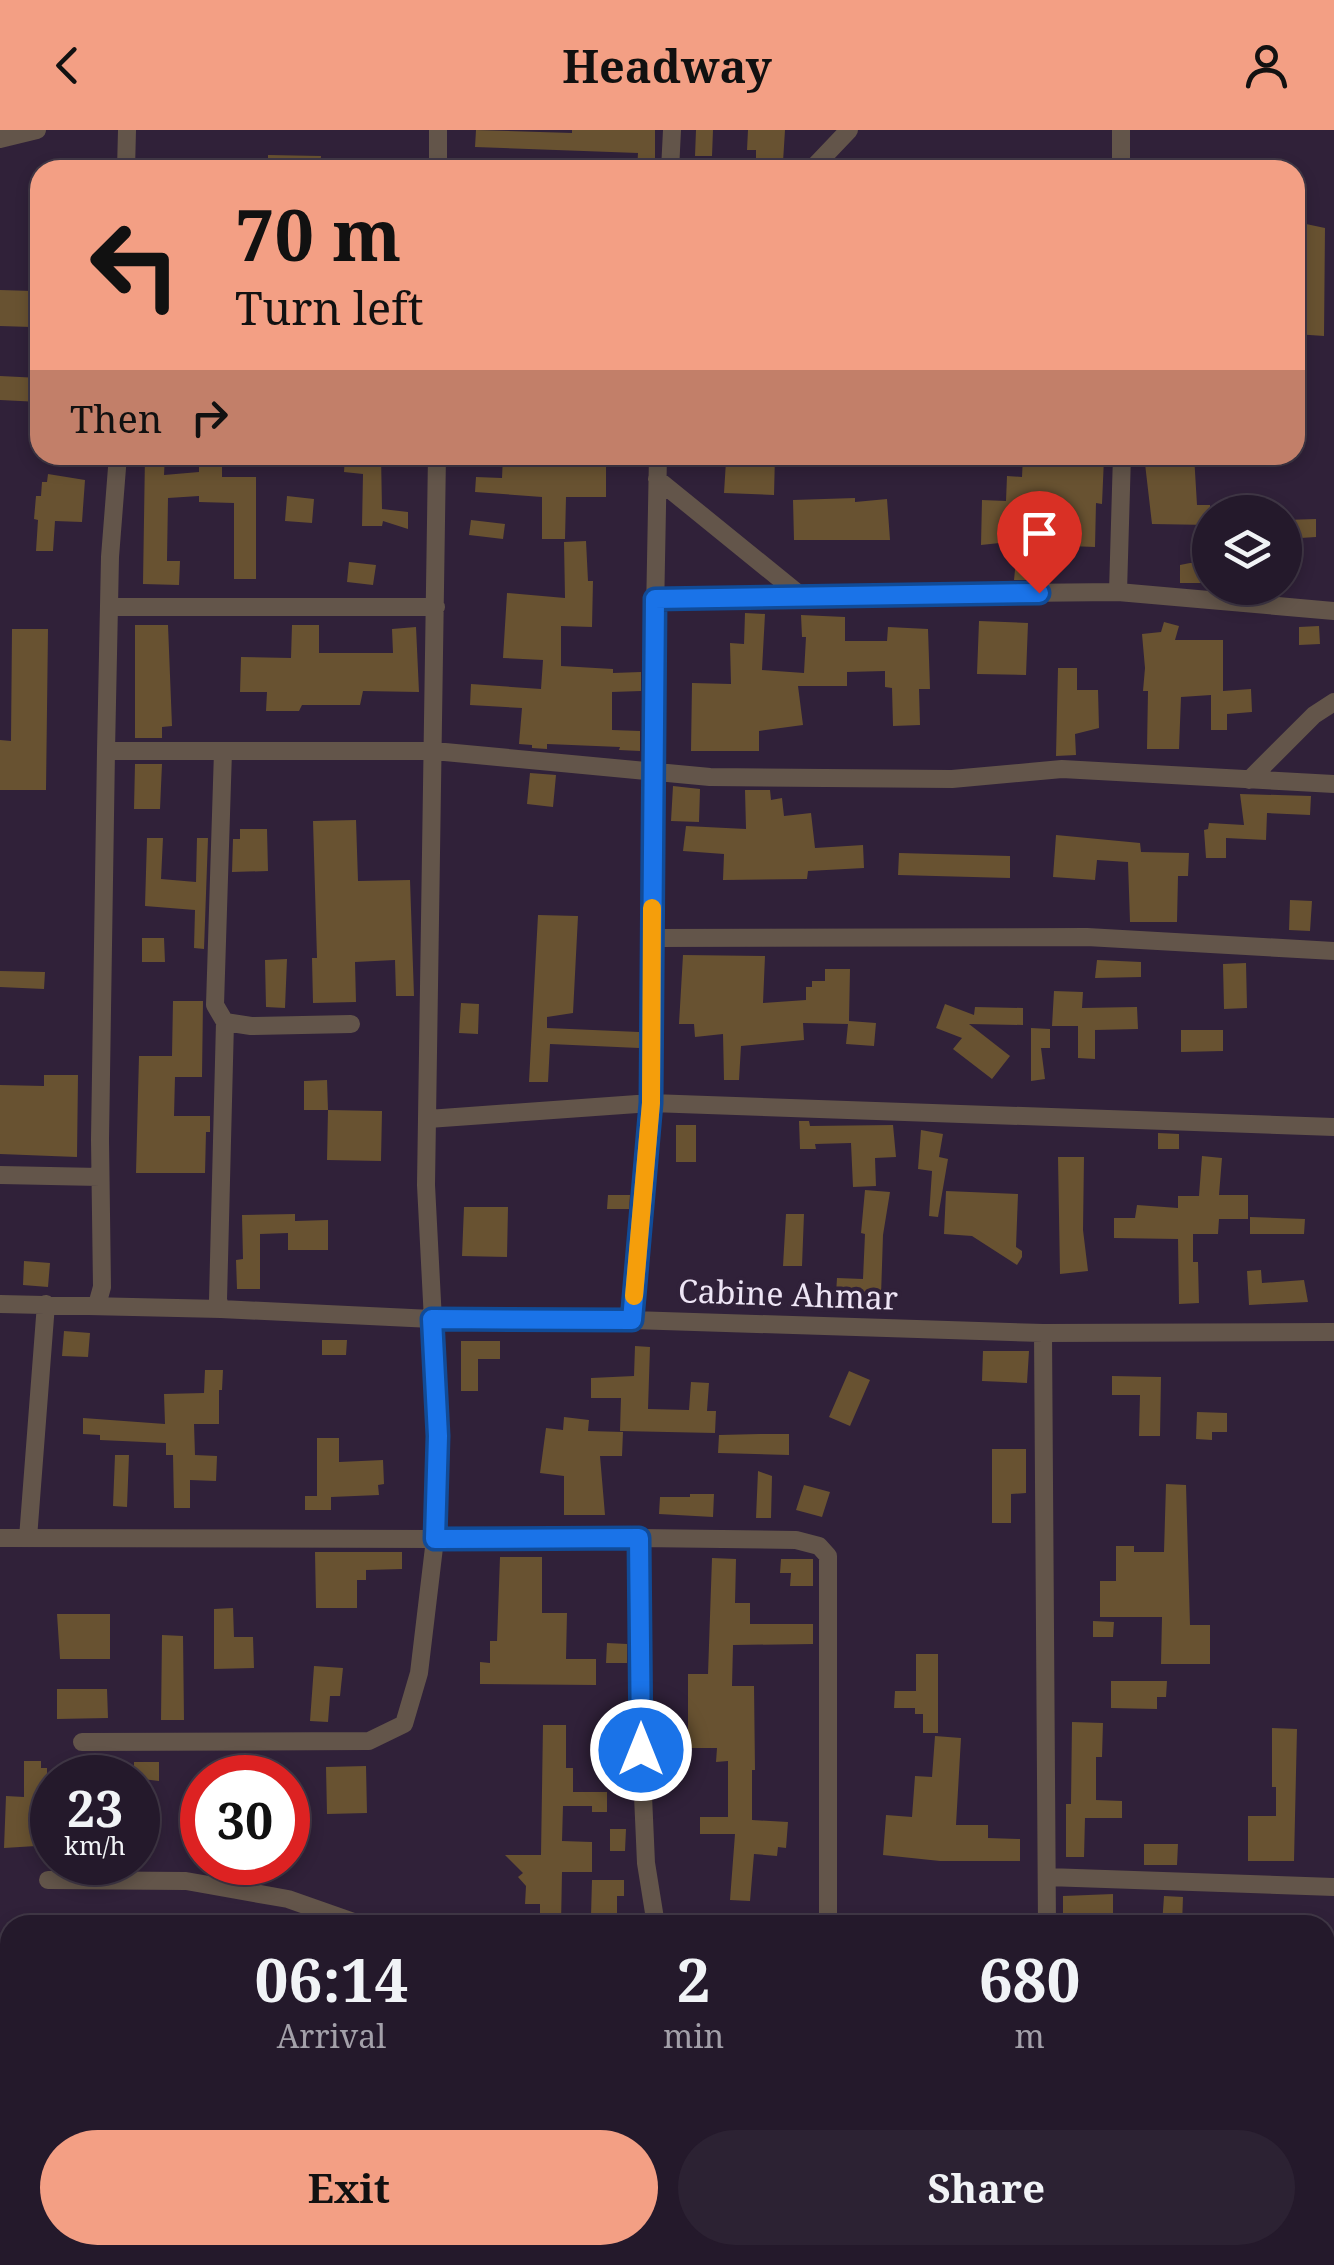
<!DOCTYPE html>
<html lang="en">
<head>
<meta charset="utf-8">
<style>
  body { margin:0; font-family:"Noto Serif",serif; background:#2c2233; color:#f1f3f6; height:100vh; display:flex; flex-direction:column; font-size:38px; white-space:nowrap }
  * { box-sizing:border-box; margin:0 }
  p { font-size:32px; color:#a3a0a9 }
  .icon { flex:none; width:55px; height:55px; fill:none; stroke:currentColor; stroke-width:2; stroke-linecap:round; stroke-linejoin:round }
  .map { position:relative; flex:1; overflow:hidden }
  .side { position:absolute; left:0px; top:1785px; width:1335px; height:350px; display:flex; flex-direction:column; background:#24192b; border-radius:30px 30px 0 0; box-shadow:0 5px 15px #0003,0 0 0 2px #413847 }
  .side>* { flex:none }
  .top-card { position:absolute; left:30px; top:30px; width:1275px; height:305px; border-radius:30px; box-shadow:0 5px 15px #0003,0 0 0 2px #413847; background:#f39f84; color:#111; overflow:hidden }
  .tools { position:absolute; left:1192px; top:365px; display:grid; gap:20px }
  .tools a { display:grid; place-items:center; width:110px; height:110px; border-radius:50%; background:#24192b; box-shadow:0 5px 15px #0003,0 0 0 2px #413847; font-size:50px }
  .speed { position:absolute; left:30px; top:1625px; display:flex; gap:20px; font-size:50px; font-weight:700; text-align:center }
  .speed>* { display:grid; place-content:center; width:130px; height:130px; border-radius:50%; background:#24192b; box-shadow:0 5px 15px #0003,0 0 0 2px #413847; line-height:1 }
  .speed small { font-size:25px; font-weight:400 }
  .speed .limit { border:15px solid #d22; background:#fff; color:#111 }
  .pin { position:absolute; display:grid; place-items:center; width:85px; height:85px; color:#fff; margin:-102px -42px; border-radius:50% 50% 50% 0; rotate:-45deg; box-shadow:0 0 10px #0007 }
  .pin .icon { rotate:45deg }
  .me { position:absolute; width:110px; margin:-55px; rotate:0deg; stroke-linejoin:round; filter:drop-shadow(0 0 8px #0008) }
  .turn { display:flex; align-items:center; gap:35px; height:210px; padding:0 40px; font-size:45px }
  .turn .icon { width:130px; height:130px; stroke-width:2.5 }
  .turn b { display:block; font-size:70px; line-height:85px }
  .then { display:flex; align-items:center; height:95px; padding:0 40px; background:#0003; gap:20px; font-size:38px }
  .eta { display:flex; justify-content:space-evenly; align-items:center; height:170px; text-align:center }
  .eta b { font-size:60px; font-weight:700; line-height:70px }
  .button { display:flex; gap:20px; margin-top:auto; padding:20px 40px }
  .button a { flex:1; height:115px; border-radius:60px; background:#f39f84; color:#111; font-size:40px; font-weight:700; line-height:115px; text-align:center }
  .button a+a { background:#2c2233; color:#f1f3f6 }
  header { display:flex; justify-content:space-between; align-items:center; height:130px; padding:0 40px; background:#f39f84; color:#111; font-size:45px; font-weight:700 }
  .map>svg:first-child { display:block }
  .building { fill:#685231 }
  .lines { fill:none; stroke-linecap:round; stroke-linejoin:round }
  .minor { stroke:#63554a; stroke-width:18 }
  .route-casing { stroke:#114b97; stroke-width:25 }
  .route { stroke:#1a73e8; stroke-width:18 }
  .slow { stroke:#f59e0b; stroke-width:18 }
  .labels { text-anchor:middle; stroke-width:8; stroke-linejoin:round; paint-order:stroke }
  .street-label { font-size:32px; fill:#eee5f5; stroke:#302139 }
</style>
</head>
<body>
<header><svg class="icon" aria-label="back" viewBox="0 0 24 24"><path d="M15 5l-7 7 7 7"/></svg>Headway<svg class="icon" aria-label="person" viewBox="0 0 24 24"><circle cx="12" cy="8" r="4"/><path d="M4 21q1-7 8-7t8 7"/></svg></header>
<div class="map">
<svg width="1334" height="2135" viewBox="0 0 1334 2135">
  <rect width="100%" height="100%" fill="#302139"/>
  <path class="building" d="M 476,0 L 572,3 L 572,0 L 655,0 L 655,40 L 637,40 L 638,23 L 475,17 Z
    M 696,0 L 713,0 L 712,26 L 695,26 Z
    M 748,0 L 785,0 L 783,32 L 756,31 L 756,20 L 747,20 Z
    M 268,25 L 321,26 L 320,40 L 268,39 Z
    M 1306,94 L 1325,98 L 1324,206 L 1295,204 L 1296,163 L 1304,164 Z
    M 0,160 L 33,161 L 31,197 L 0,196 Z
    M 0,246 L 40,248 L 40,272 L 0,270 Z
    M 145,325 L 165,325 L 164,345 L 199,342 L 199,337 L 222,337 L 222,347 L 256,347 L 256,449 L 234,449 L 234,373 L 199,372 L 199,366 L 168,368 L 167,431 L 180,431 L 179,455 L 143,454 Z
    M 345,325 L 381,325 L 382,379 L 408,382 L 408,399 L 383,391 L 382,396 L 362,396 L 363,344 L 344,342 Z
    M 503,325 L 606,325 L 606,367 L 566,367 L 565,409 L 542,409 L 542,367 L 475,362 L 476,347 L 502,348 Z
    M 758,325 L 775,325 L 774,365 L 724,363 L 726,331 L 758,333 Z
    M 1023,325 L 1104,328 L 1102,374 L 1096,373 L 1095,417 L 1044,415 L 1042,450 L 1014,450 L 1018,411 L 981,415 L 982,370 L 1006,371 L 1007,346 L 1022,347 Z
    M 1144,325 L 1194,325 L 1197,375 L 1210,375 L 1210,395 L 1152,394 Z
    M 48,344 L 85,350 L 82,392 L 55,391 L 53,421 L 36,421 L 38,390 L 34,389 L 36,366 L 41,366 L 42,352 L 47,352 Z
    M 287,366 L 314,369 L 312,393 L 285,391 Z
    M 855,368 L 855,372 L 887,369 L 890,410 L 794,410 L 793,370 Z
    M 1316,389 L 1316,407 L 1285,409 L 1285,390 Z
    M 471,390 L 505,394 L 503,409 L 469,405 Z
    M 586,411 L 588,451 L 593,451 L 592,497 L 561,496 L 561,536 L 613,539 L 613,543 L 641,542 L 641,561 L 612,562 L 612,600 L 640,601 L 640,621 L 619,620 L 620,617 L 547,614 L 547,619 L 532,618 L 532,615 L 519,614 L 522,578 L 470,575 L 471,554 L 541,559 L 543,530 L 503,528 L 507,463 L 565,468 L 564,412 Z
    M 349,432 L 376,435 L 373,455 L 347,452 Z
    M 1190,433 L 1210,433 L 1210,453 L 1180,453 L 1180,435 Z
    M 745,483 L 765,484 L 762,540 L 804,543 L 806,507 L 802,507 L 801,485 L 845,487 L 845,511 L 887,511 L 888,497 L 928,499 L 930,559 L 919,559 L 920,595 L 893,596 L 892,558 L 885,557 L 885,541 L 847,542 L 847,556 L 798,556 L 803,595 L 759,601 L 759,621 L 691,621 L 692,553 L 731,554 L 730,513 L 744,514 Z
    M 979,491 L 1028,493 L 1026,545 L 977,544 Z
    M 1164,492 L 1179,496 L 1175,510 L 1223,510 L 1223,561 L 1251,559 L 1252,582 L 1227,584 L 1227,600 L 1211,600 L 1211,565 L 1181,567 L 1179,619 L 1147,619 L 1148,561 L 1143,561 L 1145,538 L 1142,504 L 1161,502 Z
    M 135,495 L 168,495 L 172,596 L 162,597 L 162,608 L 135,608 Z
    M 292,495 L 319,495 L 319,523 L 393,523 L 392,499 L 416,497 L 419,562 L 363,561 L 360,575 L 302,575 L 299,581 L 266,581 L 267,562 L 240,562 L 241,527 L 291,528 Z
    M 1319,496 L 1320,514 L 1299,515 L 1299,497 Z
    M 12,499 L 48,499 L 46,660 L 0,660 L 0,610 L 11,611 Z
    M 1058,538 L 1077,538 L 1077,560 L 1098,560 L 1099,598 L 1075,604 L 1076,625 L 1056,626 Z
    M 135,634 L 162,634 L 160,679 L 134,679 Z
    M 530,643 L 556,645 L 553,677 L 527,674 Z
    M 673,656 L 700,659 L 699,692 L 671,691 Z
    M 745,660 L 770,660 L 771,670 L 782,668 L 784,686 L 811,683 L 815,718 L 863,715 L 864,738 L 808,741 L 807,749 L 723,750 L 724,724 L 683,721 L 686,696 L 746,699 Z
    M 1240,664 L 1311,666 L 1310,685 L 1267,683 L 1266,710 L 1226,708 L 1226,728 L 1206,728 L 1204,700 L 1208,699 L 1209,693 L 1244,695 Z
    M 356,690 L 358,751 L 410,750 L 414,866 L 396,866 L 395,830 L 355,832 L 356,872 L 313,873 L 312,828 L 317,828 L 313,691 Z
    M 240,699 L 267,699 L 268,741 L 232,742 L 233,709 L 240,709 Z
    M 1056,705 L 1140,713 L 1141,722 L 1189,723 L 1188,746 L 1178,746 L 1177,792 L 1130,792 L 1128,732 L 1097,730 L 1095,750 L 1053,747 Z
    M 147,708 L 163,708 L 161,749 L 196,752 L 197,708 L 208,708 L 204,819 L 194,818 L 195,780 L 145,776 Z
    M 899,723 L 1010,726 L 1010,748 L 898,745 Z
    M 1290,770 L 1312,771 L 1310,801 L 1289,800 Z
    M 538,785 L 578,786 L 573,883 L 547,887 L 547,898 L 639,902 L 639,918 L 550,914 L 548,952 L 529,952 Z
    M 142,808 L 164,808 L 165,832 L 142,832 Z
    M 683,825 L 765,826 L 763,873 L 806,870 L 806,857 L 812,857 L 812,851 L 825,851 L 825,839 L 850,839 L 849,891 L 876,893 L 874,916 L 846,914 L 848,894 L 803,893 L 804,910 L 741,916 L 739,950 L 724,950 L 723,904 L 695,907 L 694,894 L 679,894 Z
    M 287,829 L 285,878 L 266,877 L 265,830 Z
    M 1097,830 L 1141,832 L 1141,847 L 1095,848 Z
    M 1246,833 L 1247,878 L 1224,879 L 1223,834 Z
    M 0,841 L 45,842 L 44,859 L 0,857 Z
    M 1054,861 L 1083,862 L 1082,878 L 1137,877 L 1138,899 L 1095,900 L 1095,929 L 1078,928 L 1078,896 L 1052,896 Z
    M 173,871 L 203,871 L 202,947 L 175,947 L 174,986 L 210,986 L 210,1002 L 206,1002 L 205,1043 L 136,1043 L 139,926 L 172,926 Z
    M 461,873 L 479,874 L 478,904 L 459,903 Z
    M 945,874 L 974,885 L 975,877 L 1023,878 L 1023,895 L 969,894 L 1010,926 L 992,949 L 953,919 L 962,908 L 936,898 Z
    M 1031,898 L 1050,899 L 1050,918 L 1041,918 L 1045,949 L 1031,951 Z
    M 1181,900 L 1223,900 L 1223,921 L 1181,922 Z
    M 44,945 L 78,945 L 77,1027 L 0,1024 L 0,955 L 44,956 Z
    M 327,950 L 328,980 L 304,980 L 304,951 Z
    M 328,980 L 382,981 L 381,1031 L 327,1030 Z
    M 799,991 L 809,991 L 810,996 L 893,995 L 896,1027 L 875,1028 L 876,1056 L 853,1057 L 851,1013 L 815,1014 L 816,1019 L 800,1019 Z
    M 676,995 L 696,995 L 696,1032 L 676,1032 Z
    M 921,1000 L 943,1004 L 939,1027 L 948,1029 L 938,1087 L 929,1086 L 932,1041 L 918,1039 Z
    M 1158,1003 L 1179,1004 L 1179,1019 L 1158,1019 Z
    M 1202,1026 L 1222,1028 L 1219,1065 L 1248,1065 L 1248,1089 L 1219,1089 L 1218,1104 L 1193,1104 L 1193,1132 L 1198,1132 L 1199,1173 L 1179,1174 L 1178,1109 L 1114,1108 L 1114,1088 L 1135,1088 L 1137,1075 L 1178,1078 L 1178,1066 L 1199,1066 Z
    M 1058,1027 L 1084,1027 L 1083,1100 L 1088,1141 L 1060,1144 Z
    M 865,1060 L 890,1062 L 883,1105 L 881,1166 L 836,1164 L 837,1148 L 863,1149 L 865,1104 L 861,1103 Z
    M 946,1061 L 1018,1064 L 1016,1117 L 1022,1121 L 1022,1127 L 1017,1135 L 972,1106 L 944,1104 Z
    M 608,1065 L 630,1065 L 629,1079 L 607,1079 Z
    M 464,1077 L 508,1077 L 507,1127 L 462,1126 Z
    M 295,1084 L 295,1091 L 328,1090 L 328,1120 L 288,1120 L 288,1103 L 260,1104 L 260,1159 L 237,1159 L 236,1130 L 243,1129 L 242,1085 Z
    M 786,1084 L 804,1084 L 802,1136 L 783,1136 Z
    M 1250,1087 L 1305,1089 L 1304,1104 L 1250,1104 Z
    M 24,1131 L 50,1133 L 48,1157 L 23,1155 Z
    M 1261,1140 L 1262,1153 L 1304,1150 L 1308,1172 L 1249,1175 L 1247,1141 Z
    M 64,1201 L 90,1203 L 88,1227 L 62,1226 Z
    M 322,1210 L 347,1210 L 346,1225 L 322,1225 Z
    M 461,1211 L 500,1211 L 500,1229 L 478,1229 L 478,1261 L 461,1261 Z
    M 635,1216 L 650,1217 L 648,1279 L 689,1280 L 691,1252 L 709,1253 L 707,1281 L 716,1281 L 715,1303 L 620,1301 L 621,1268 L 591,1268 L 591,1248 L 634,1246 Z
    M 983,1221 L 1029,1221 L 1027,1253 L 982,1251 Z
    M 205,1240 L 223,1240 L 222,1260 L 219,1260 L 219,1294 L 194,1294 L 195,1325 L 217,1326 L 216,1351 L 190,1350 L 190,1378 L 174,1378 L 173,1325 L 166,1325 L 166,1313 L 100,1310 L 100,1305 L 83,1304 L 83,1288 L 165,1294 L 164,1264 L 204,1263 Z
    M 849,1241 L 870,1250 L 850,1296 L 829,1287 Z
    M 1112,1246 L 1161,1247 L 1160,1306 L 1139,1306 L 1140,1265 L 1112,1265 Z
    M 1197,1282 L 1227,1283 L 1227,1302 L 1212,1302 L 1212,1310 L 1196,1309 Z
    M 564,1287 L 589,1290 L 588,1301 L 623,1302 L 622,1326 L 600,1326 L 605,1385 L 564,1385 L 564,1346 L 540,1343 L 546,1298 L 563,1300 Z
    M 760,1304 L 789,1304 L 789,1325 L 718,1323 L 719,1305 Z
    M 317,1308 L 339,1308 L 339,1332 L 383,1330 L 384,1354 L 378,1355 L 379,1365 L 331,1367 L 331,1380 L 305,1380 L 305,1366 L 317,1366 Z
    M 992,1319 L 1026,1319 L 1026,1363 L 1011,1364 L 1011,1393 L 992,1393 Z
    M 115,1325 L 129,1325 L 127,1377 L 113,1376 Z
    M 758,1341 L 772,1346 L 771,1388 L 756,1388 Z
    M 1166,1354 L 1186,1355 L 1190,1495 L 1210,1495 L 1210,1534 L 1161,1534 L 1162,1487 L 1100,1487 L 1100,1451 L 1116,1451 L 1116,1416 L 1134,1416 L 1134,1422 L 1164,1422 Z
    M 804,1355 L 830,1362 L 822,1387 L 796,1380 Z
    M 690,1364 L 714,1364 L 713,1387 L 659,1384 L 660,1367 L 690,1367 Z
    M 315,1422 L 402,1422 L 402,1439 L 366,1440 L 366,1450 L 357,1450 L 357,1478 L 316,1478 Z
    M 500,1427 L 542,1427 L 542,1483 L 567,1483 L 566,1529 L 596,1529 L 596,1555 L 480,1554 L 480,1532 L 490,1533 L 490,1511 L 497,1511 Z
    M 712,1428 L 736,1429 L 735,1473 L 750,1473 L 750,1494 L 813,1494 L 813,1514 L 733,1515 L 732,1556 L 754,1556 L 755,1640 L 752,1640 L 752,1690 L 788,1692 L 786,1718 L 778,1717 L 777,1726 L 754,1724 L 750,1771 L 730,1770 L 735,1704 L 700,1704 L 700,1687 L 728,1687 L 728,1631 L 716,1632 L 717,1618 L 688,1618 L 688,1544 L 708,1544 Z
    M 781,1429 L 813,1429 L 813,1456 L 790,1456 L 791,1443 L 780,1443 Z
    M 233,1478 L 234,1507 L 253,1507 L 254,1538 L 214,1539 L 214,1479 Z
    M 57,1484 L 110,1484 L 110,1529 L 60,1529 Z
    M 1093,1491 L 1114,1492 L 1113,1507 L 1093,1507 Z
    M 162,1505 L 183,1506 L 184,1590 L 161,1590 Z
    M 607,1513 L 627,1514 L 627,1533 L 606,1533 Z
    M 916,1524 L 938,1524 L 938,1603 L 923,1603 L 923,1584 L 915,1584 L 915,1578 L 894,1578 L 895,1561 L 916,1561 Z
    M 314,1536 L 343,1538 L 340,1566 L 330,1566 L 328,1592 L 310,1591 Z
    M 1111,1551 L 1167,1551 L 1166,1567 L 1157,1567 L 1157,1579 L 1111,1578 Z
    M 57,1559 L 107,1559 L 108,1588 L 57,1589 Z
    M 1072,1592 L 1103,1593 L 1102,1627 L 1096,1627 L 1096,1670 L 1122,1671 L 1122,1688 L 1085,1688 L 1084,1727 L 1066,1727 L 1066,1674 L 1071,1674 Z
    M 543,1595 L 566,1595 L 566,1638 L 573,1638 L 573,1662 L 607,1662 L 607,1682 L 592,1682 L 592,1676 L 563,1676 L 562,1711 L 592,1712 L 592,1742 L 562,1742 L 561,1795 L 540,1795 L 540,1774 L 525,1774 L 526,1756 L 518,1747 L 523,1743 L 505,1725 L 541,1725 Z
    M 1272,1598 L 1297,1599 L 1294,1731 L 1248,1731 L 1248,1686 L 1276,1686 L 1276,1657 L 1272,1657 Z
    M 935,1606 L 961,1608 L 956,1695 L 988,1695 L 988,1708 L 1020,1709 L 1020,1731 L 940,1731 L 883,1725 L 886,1685 L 912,1687 L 915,1646 L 932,1647 Z
    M 24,1631 L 41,1631 L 41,1638 L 47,1638 L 47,1667 L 52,1667 L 52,1715 L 4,1718 L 6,1666 L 24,1667 Z
    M 134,1632 L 159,1632 L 159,1651 L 134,1648 Z
    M 366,1636 L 367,1683 L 327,1684 L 326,1637 Z
    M 610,1699 L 626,1699 L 625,1721 L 610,1721 Z
    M 1144,1714 L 1178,1714 L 1177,1735 L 1144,1735 Z
    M 592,1750 L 624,1750 L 624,1766 L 617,1766 L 617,1786 L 591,1786 Z
    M 1113,1764 L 1113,1795 L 1063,1795 L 1063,1766 Z
    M 1164,1766 L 1183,1767 L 1182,1795 L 1162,1795 Z"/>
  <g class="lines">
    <path class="minor" d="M 1121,0 L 1121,40
      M 0,9 L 37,0
      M 126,40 L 127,0
      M 438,40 L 438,0
      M 670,40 L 672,0
      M 811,40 L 849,0
      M 437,325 L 426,1055 L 439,1307 L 435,1409 L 639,1408 L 641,1621 L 646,1733 L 656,1795
      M 1122,325 L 1118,462 L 1334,481
      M 657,349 L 800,465 L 1118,462
      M 655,469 L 800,465
      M 109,477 L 436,477
      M 106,621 L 434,621 L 710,647 L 952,649 L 1062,639 L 1334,654
      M 223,621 L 215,875 L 225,892 L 251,896 L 351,894
      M 1249,650 L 1314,585 L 1334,572
      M 652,808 L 1087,807 L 1334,821
      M 428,989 L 651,973 L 1334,997
      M 0,1045 L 100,1047
      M 0,1174 L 221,1179 L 432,1189 L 632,1190 L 1043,1203 L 1334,1202
      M 97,1175 L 102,1157 L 100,1010 L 106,621 L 110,427 L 118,325
      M 221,1179 L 218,1170 L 225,892
      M 632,1190 L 651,973 L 652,642 L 658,325
      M 1043,1203 L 1047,1795
      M 0,1408 L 435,1409 L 419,1543 L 404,1594 L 369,1611 L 82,1612
      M 28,1408 L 46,1174
      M 639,1408 L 796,1410 L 819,1416 L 828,1426 L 828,1795
      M 1047,1747 L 1334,1757
      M 48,1750 L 186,1751 L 288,1769 L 362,1795
      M 885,2125 L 885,2135
      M 1065,2125 L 1232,2135
      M 611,2135 L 709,2125
      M 738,2135 L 742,2125
      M 1331,2135 L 1334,1878"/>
  </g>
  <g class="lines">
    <g class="route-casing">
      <path id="route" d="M 641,1620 L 639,1408 L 435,1409 L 438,1306 L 432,1189 L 632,1190 L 651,973 L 655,469 L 1039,463"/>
    </g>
    <use href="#route" class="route"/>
    <path class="slow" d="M 634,1166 L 651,973 L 652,778"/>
  </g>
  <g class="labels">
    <g class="street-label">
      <text transform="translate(788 1165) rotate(2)" y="11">Cabine Ahmar</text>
    </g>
  </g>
</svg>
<div class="tools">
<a><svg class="icon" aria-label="layers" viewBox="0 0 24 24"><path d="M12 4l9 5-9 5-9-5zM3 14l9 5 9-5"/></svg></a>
</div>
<div class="speed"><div>23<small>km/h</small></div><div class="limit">30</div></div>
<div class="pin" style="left:1039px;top:463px;background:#d93025"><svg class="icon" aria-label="arrive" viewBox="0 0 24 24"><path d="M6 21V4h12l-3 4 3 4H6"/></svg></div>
<svg class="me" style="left:641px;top:1620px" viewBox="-20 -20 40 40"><circle r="17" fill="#1a73e8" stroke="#fff" stroke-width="3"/><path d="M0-11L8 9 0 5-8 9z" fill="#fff"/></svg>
<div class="top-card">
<div class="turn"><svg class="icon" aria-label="left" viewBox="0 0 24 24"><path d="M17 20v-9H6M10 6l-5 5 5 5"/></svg><div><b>70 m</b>Turn left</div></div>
<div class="then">Then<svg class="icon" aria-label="right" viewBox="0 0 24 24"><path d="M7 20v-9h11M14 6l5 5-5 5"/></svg></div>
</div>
<section class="side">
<div class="eta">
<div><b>06:14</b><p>Arrival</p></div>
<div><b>2</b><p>min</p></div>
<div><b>680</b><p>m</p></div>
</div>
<div class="button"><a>Exit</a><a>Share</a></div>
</section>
</div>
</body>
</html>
